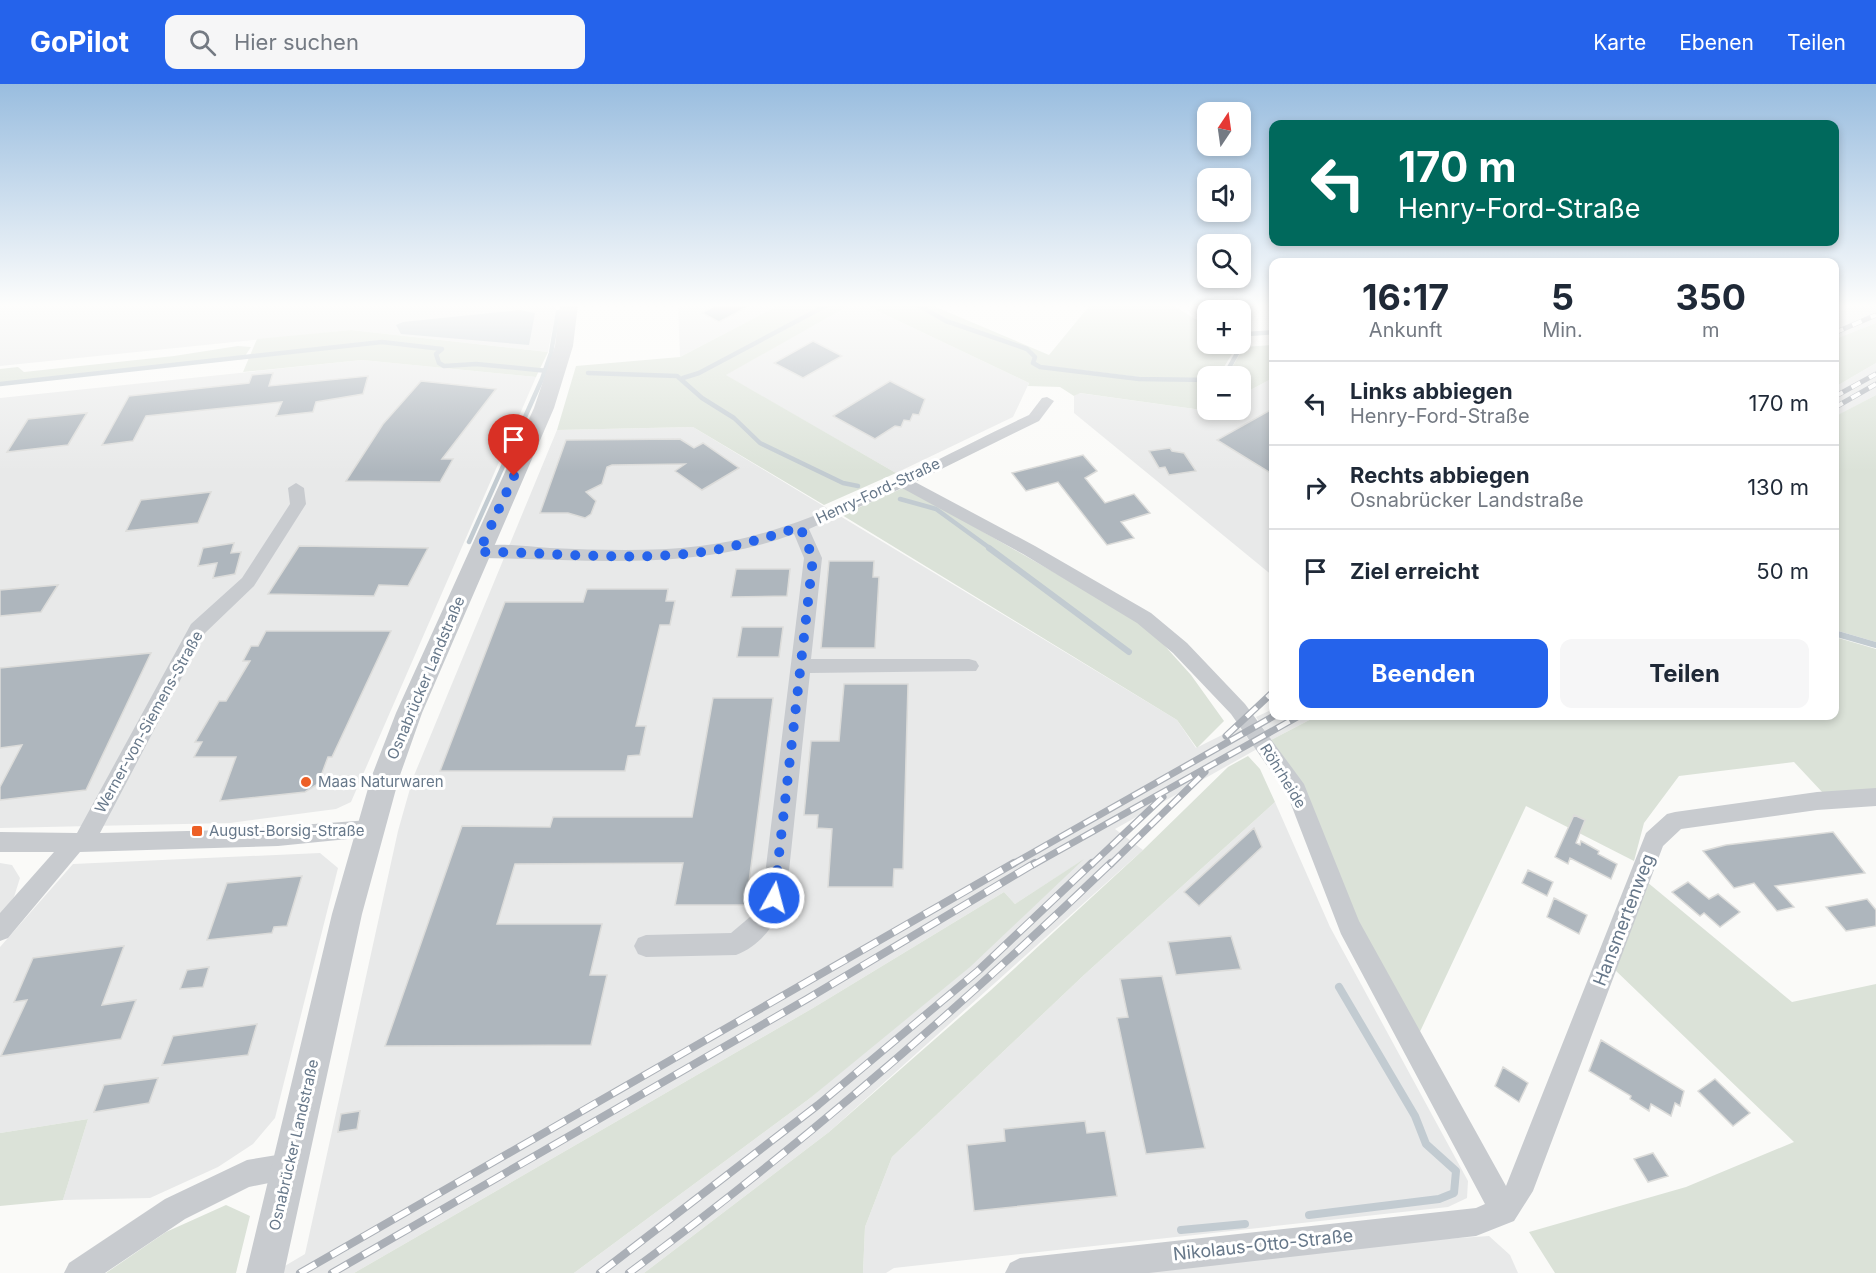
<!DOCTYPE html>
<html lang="de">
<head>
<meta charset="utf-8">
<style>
  body { margin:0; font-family:Inter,sans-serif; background:#f6f6f7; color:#1f2937; height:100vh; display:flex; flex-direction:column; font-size:22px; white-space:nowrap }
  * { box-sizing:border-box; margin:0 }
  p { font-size:20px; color:#747a83 }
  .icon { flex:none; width:33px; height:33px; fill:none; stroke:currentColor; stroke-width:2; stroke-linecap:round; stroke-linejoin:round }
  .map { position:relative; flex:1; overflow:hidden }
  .drawer { position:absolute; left:1269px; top:174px; width:570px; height:462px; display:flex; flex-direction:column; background:#fff; border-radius:12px; box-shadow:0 3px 9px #0003 }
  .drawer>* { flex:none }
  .banner { position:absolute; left:1269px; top:36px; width:570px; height:126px; border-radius:12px; box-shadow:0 3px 9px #0003; background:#00695c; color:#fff; overflow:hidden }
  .needle { width:39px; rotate:13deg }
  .tools { position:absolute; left:1197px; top:18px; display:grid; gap:12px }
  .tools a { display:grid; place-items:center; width:54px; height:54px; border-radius:12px; background:#fff; box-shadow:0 3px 9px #0003; font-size:30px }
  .pin { position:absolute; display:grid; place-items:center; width:51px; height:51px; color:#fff; margin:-62px -26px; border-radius:50% 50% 50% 0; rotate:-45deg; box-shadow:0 0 6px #0007 }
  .pin .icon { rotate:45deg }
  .me { position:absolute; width:66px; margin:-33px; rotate:7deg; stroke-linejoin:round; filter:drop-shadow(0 0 4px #0008) }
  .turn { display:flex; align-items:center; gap:21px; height:126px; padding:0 30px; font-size:27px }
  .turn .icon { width:78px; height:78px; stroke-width:2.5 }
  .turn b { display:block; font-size:42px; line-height:51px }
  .eta { display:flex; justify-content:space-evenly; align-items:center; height:102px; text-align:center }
  .eta b { font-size:36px; font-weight:700; line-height:42px }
  .button { display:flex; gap:12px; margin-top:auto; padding:12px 30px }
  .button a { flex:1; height:69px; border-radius:12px; background:#2563eb; color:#fff; font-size:24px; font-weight:700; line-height:69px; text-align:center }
  .button a+a { background:#f6f6f7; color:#1f2937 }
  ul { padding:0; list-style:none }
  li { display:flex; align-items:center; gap:18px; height:84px; padding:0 30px; border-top:2px solid #e0e1e3 }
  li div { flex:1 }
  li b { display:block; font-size:22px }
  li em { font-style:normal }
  header { display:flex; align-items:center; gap:36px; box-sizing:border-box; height:84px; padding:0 30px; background:#2563eb; color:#fff }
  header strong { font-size:28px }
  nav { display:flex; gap:33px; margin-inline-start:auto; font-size:21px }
  .search { width:420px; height:54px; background:#f6f6f7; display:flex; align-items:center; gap:15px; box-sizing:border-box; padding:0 21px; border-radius:12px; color:#747a83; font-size:22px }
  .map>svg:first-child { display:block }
  .built { fill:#e8e9e9 }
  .green { fill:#dbe2d8 }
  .water { fill:#c2cbd1 }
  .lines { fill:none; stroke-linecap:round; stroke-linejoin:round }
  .stream-far2 { stroke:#c2cbd1; stroke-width:4.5 }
  .stream-far1 { stroke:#c2cbd1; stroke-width:6 }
  .stream { stroke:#c2cbd1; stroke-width:8 }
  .building { fill:#aeb6bd; stroke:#dcdcda; stroke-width:1.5 }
  .minor { fill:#c8cbcf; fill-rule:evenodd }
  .tertiary { fill:#c8cbcf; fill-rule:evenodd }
  .rail-far2-casing { stroke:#aaafb6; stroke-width:5 }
  .rail-far1-casing { stroke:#aaafb6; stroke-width:7 }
  .rail-casing { stroke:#aaafb6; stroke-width:8 }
  .rail-far2 { stroke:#fff; stroke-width:4; stroke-dasharray:10; stroke-linecap:butt }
  .rail-far1 { stroke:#fff; stroke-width:4.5; stroke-dasharray:14; stroke-linecap:butt }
  .rail { stroke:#fff; stroke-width:6; stroke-dasharray:18; stroke-linecap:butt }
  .route { stroke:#2563eb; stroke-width:10; stroke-dasharray:0 18 }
  .poi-dot { fill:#ed5f25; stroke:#fff; stroke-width:2 }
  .labels { text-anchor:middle; stroke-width:6; stroke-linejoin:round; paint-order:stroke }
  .street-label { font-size:15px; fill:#67788a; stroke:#fff }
  .poi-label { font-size:15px; fill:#67788a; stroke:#fff; text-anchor:start }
  .near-street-label { font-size:18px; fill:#67788a; stroke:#fff }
</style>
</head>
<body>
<header>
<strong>GoPilot</strong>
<div class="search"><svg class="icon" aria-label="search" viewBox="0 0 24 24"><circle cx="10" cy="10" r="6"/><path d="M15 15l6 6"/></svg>Hier suchen</div>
<nav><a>Karte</a><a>Ebenen</a><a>Teilen</a></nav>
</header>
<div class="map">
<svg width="1876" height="1189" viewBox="0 0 1876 1189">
  <rect width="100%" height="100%" fill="#fafaf8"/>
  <path class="built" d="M 0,221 L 556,221 L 556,226 L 548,268 L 351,246 L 0,282 Z
    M 678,221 L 779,221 L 680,273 Z
    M 850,221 L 865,221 L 1029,299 L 1013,333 L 896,389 L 725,291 Z
    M 1854,221 L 1876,221 L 1876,239 L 1835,255 L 1835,229 Z
    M 362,276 L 536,293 L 351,718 L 336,725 L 230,739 L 0,744 L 0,314 Z
    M 1876,279 L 1876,311 L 1835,333 L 1835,303 Z
    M 1273,294 L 1273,492 L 1074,329 L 1074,312 L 1079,309 L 1209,327 L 1240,326 L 1241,311 Z
    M 693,343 L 1177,636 L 1196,664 L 1238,643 L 1257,665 L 1115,745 L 1143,766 L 829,1048 L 644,1189 L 574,1189 L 809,1015 L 1080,778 L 1015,820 L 1004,808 L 813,924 L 354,1189 L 273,1189 L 305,1170 L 398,747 L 413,694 L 557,346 Z
    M 1273,625 L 1274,632 L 1317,632 L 1271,656 L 1256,633 Z
    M 1275,718 L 1330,843 L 1468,1097 L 1467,1114 L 1448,1123 L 894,1184 L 886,1189 L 863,1189 L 865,1143 L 892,1073 L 1084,891 Z
    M 320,769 L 338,784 L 275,1034 L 253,1060 L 218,1083 L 150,1114 L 63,1116 L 88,1035 L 0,1049 L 0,863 L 73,780 Z
    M 0,779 L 12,781 L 20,794 L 14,813 L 0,832 Z
    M 1489,1152 L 1510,1171 L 1518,1189 L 1116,1189 L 1368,1160 Z"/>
  <path class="green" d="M 779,221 L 850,221 L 726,291 L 896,389 L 824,421 L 693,343 L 557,346 L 576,282 L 680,273 Z
    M 865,221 L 931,221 L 1049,271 L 1090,221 L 1173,221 L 1195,235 L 1207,239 L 1208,260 L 1238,260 L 1221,288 L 1202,295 L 1139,293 L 1046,282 L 1043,284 L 1138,296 L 1207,298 L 1208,326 L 1212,326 L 1209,327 L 1080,309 L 1074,312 L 1060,303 L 1028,302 L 1029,299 Z
    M 1876,239 L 1876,279 L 1835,303 L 1835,255 Z
    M 351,246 L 548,268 L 536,293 L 362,276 L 243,288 L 257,255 Z
    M 1273,261 L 1273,294 L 1241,311 L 1240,292 L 1224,292 L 1228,290 L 1244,263 Z
    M 238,262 L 251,263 L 243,275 L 0,300 L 0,285 L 18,283 L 24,288 L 174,272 Z
    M 1876,311 L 1876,558 L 1835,546 L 1834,333 Z
    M 905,403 L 1146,541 L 1191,591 L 1224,637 L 1197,664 L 1177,636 L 842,431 Z
    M 1835,553 L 1876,565 L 1876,705 L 1823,709 L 1794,678 L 1679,692 L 1644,739 L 1634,777 L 1526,722 L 1417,954 L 1359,844 L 1271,656 L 1317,632 L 1834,632 Z
    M 1248,672 L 1260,685 L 1275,718 L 1084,891 L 892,1073 L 865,1143 L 863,1189 L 644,1189 L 829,1048 L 991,906 L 1143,766 L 1228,683 Z
    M 1084,775 L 970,883 L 809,1015 L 574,1189 L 354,1189 L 813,924 L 1004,808 L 1015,820 Z
    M 1647,798 L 1792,918 L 1876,900 L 1876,1189 L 1555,1189 L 1529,1148 L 1686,1103 L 1794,1058 L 1614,885 Z
    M 88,1035 L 63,1116 L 0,1122 L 0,1049 Z
    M 226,1121 L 250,1132 L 236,1189 L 106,1189 L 166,1148 Z"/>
  <path class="water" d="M 520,226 L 535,229 L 529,261 L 401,250 L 396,241 L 403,238 Z"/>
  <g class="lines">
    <path class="stream-far2" d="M 918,221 L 946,237 L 1027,265 L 1035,273 L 1033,279 L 1040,283 L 1139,295 L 1208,296
      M 588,289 L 677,292 L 702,314 L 734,334 L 760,359 L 843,399 L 858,402
      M 1220,292 L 1226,289 L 1248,250 L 1274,248
      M 683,294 L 699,289 L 827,221
      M 0,300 L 382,258 L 442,265 L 436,270 L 439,279 L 444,282 L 476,280 L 548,287
      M 900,415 L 936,425 L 991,465
      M 469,458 L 542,295 L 551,269 L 558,228"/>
    <path class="stream-far1" d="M 989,464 L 1129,568
      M 1834,549 L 1876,561"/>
    <path class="stream" d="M 1309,1131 L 1439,1115 L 1454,1109 L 1456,1087 L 1426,1060 L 1415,1032 L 1339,903
      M 1181,1146 L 1245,1140"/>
  </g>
  <path class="building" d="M 716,221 L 751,221 L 719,238 L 702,229 Z
    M 813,257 L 842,272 L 803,294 L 774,279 Z
    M 273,289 L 269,302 L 368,292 L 363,310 L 316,318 L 313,328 L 276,332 L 282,318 L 146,332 L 133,357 L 102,361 L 129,312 L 249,299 L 252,291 Z
    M 421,297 L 496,305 L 442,375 L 453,375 L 440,398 L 346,397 L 383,340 Z
    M 890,297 L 925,315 L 919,331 L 913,330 L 910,337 L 904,336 L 901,343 L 895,342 L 875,355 L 833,332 Z
    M 1274,324 L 1274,391 L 1217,356 Z
    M 87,329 L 68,361 L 7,368 L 28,335 Z
    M 680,355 L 694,364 L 703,359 L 739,384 L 702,406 L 675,387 L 685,380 L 612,381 L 607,383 L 602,400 L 586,408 L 596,417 L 591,430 L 585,434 L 568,429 L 540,429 L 566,356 Z
    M 1170,364 L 1172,367 L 1184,369 L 1196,387 L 1169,391 L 1165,383 L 1159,384 L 1149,367 Z
    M 1083,371 L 1097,387 L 1085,394 L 1105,419 L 1134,410 L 1150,429 L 1121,438 L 1134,454 L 1107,461 L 1058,398 L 1026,407 L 1012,389 Z
    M 211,408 L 198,439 L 126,447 L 141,416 Z
    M 234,459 L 231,469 L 241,468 L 235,490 L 213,494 L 217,479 L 198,482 L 203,464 Z
    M 299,462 L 428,464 L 408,502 L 379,501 L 374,512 L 268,510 Z
    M 829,477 L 874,477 L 873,493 L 879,493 L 875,564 L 821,564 Z
    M 736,485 L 790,485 L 787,512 L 731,513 Z
    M 58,501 L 41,528 L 0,532 L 0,506 Z
    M 587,505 L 668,505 L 666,517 L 675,517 L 670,541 L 660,541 L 636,642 L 646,642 L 640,671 L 628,672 L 625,687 L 440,687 L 505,518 L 583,518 Z
    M 742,543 L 783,543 L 779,573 L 737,573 Z
    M 266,547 L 391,547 L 332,673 L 328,673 L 318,700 L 305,708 L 220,717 L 236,673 L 194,673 L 202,658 L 195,658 L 219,617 L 226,617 L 250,577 L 243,577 L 251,562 L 258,562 Z
    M 151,569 L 86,706 L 0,716 L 0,703 L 22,661 L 0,664 L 0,584 Z
    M 844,600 L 908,600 L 903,785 L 894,785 L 893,803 L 828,803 L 832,745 L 817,744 L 818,731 L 804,731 L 811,657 L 839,657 Z
    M 713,614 L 773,614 L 746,821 L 675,821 L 683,779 L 515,780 L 497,840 L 602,840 L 590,891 L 607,891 L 591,961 L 385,962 L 462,742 L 550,743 L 553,733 L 692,733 Z
    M 1574,731 L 1585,736 L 1576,759 L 1580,761 L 1581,757 L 1599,767 L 1598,770 L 1617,780 L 1611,795 L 1570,774 L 1568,780 L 1555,773 Z
    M 1254,744 L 1262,763 L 1199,822 L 1184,808 Z
    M 1833,748 L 1865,789 L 1775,802 L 1794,823 L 1777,827 L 1754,799 L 1734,804 L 1703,767 L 1726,761 Z
    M 1528,786 L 1553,798 L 1547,812 L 1522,799 Z
    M 302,792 L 287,842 L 274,843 L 272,849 L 207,856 L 227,799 Z
    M 1688,798 L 1709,815 L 1718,810 L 1740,828 L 1720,843 L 1704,829 L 1700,832 L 1672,808 Z
    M 1554,814 L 1587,831 L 1579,850 L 1547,833 Z
    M 1867,815 L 1876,826 L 1876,842 L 1846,847 L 1826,823 Z
    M 1231,852 L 1241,885 L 1176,891 L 1168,858 Z
    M 124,862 L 102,921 L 136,916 L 121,955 L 1,972 L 27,916 L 14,918 L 33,874 Z
    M 209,883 L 203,903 L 180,905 L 187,886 Z
    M 1162,892 L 1205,1064 L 1146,1070 L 1117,934 L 1128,933 L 1120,895 Z
    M 257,940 L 248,971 L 162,981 L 173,952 Z
    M 1601,956 L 1684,1007 L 1680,1022 L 1675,1019 L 1671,1032 L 1651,1020 L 1649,1027 L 1630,1015 L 1631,1012 L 1589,987 Z
    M 1503,983 L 1528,999 L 1519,1018 L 1495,1002 Z
    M 158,994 L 149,1019 L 94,1028 L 104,1001 Z
    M 1715,995 L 1750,1029 L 1733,1042 L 1698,1007 Z
    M 360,1027 L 357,1045 L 338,1048 L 341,1030 Z
    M 1085,1037 L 1087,1049 L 1105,1047 L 1117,1112 L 974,1127 L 967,1061 L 1005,1057 L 1004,1045 Z
    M 1653,1069 L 1668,1092 L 1648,1098 L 1634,1075 Z"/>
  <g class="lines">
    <path class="minor" d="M 1047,313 L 1054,317 L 1039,337 L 915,398 L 1035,462 L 1151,529 L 1187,559 L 1245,620 L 1304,700 L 1359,837 L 1506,1102 L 1646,749 L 1667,730 L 1675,728 L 1817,708 L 1876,704 L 1876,722 L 1817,726 L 1681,745 L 1663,762 L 1533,1107 L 1514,1137 L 1476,1152 L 1149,1189 L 1005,1189 L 1010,1179 L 1020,1174 L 1476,1124 L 1485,1120 L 1341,850 L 1287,710 L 1231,630 L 1173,569 L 1137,539 L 1023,470 L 902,404 L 809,445 L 822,474 L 811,575 L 969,575 L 976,577 L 979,582 L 976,587 L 810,589 L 786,815 C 776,839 762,861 736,871 L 646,873 L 638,870 L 634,862 L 638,854 L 646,851 L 731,849 L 757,827 L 762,815 L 804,474 L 794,450 C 692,488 586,475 479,474 L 473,472 L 470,468 L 473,464 C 496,457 526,463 550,464 C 600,466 650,468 700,462 C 805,451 932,376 1029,331 L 1042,314 Z
      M 296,399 L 304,404 L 306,420 L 254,502 L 205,549 L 100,749 L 231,746 L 370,736 L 378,738 L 381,745 L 378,752 L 278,762 L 80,768 L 8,854 L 0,857 L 0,829 L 54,768 L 0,768 L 0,748 L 77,749 L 191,540 L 242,494 L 290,420 L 288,404 Z
      M 289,1069 L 299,1073 L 303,1083 L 299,1093 L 249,1103 L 185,1135 L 105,1189 L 64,1189 L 69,1179 L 165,1115 L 247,1076 Z"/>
    <path class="tertiary" d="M 560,221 L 578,221 L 573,262 L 554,324 L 422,629 L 399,694 L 362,830 L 284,1189 L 246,1189 L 332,830 L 371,694 L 396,629 L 534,324 L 555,262 Z"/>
    <g class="rail-far2-casing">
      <path id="rail-far2" d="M 1834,249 L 1876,231
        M 1834,313 L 1876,290
        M 1834,324 L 1876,300"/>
    </g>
    <g class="rail-far1-casing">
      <path id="rail-far1" d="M 1226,652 L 1274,607
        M 1011,781 L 1274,632
        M 1033,781 L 1299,632
        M 1091,781 L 1163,713
        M 1110,781 L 1205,688"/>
    </g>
    <g class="rail-casing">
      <path id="rail" d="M 300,1189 L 1014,779
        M 332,1189 L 807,915 L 1035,779
        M 600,1189 L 818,1021 L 979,886 L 1092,779
        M 629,1189 C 799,1063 958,926 1111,779"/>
    </g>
    <use href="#rail-far2" class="rail-far2"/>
    <use href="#rail-far1" class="rail-far1"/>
    <use href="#rail" class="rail"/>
  </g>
  <linearGradient id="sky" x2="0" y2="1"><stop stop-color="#99bddf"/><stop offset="0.57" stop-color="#fdfdfc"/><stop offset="1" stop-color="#fdfdfc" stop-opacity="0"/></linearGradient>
  <rect width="1876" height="388" fill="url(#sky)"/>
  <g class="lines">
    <path class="route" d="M 514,392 L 479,468 C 553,468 629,478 703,468 C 736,463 768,453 800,443 L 813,474 L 774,814"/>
  </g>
  <g class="poi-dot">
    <circle cx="306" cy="698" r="6"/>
    <rect x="191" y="741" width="12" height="12" rx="3"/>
  </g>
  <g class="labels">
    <g class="street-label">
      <text transform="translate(878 407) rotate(-25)" y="5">Henry-Ford-Straße</text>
      <text transform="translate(426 594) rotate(-67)" y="5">Osnabrücker Landstraße</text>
      <text transform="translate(149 638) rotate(-61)" y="5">Werner-von-Siemens-Straße</text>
      <text transform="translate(1283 692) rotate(58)" y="5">Röhrheide</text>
      <text transform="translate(294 1061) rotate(-77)" y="5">Osnabrücker Landstraße</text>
    </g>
    <g class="poi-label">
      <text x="318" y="703">Maas Naturwaren</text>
      <text x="209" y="752">August-Borsig-Straße</text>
    </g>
    <g class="near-street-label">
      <text transform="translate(1624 836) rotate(-69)" y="6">Hansmertenweg</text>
      <text transform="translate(1263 1161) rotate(-6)" y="6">Nikolaus-Otto-Straße</text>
    </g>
  </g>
</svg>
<div class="tools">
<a><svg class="needle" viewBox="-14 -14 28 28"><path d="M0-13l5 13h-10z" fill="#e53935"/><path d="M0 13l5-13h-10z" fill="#747a83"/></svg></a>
<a><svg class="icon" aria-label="sound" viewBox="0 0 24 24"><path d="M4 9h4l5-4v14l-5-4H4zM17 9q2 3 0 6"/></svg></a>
<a><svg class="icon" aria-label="search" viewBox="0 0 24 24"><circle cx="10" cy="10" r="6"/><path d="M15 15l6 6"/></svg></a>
<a>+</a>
<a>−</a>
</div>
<div class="pin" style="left:514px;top:392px;background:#d93025"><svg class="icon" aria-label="arrive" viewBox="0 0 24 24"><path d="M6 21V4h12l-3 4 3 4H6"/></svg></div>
<svg class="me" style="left:774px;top:814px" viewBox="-20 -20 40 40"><circle r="17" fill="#2563eb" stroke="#fff" stroke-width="3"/><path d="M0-11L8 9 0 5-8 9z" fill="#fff"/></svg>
<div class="banner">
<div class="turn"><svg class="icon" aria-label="left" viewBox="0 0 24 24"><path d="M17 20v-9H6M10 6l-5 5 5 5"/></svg><div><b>170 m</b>Henry-Ford-Straße</div></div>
</div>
<section class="drawer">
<div class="eta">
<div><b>16:17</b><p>Ankunft</p></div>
<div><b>5</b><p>Min.</p></div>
<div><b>350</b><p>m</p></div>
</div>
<ul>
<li><svg class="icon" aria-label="left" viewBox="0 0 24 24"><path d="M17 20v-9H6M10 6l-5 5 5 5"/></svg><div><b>Links abbiegen</b><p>Henry-Ford-Straße</p></div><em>170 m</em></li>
<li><svg class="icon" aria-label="right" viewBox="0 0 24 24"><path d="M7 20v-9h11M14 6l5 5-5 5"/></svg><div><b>Rechts abbiegen</b><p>Osnabrücker Landstraße</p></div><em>130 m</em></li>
<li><svg class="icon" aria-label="arrive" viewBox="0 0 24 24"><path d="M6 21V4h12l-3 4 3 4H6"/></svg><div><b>Ziel erreicht</b></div><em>50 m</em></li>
</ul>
<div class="button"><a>Beenden</a><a>Teilen</a></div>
</section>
</div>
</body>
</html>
